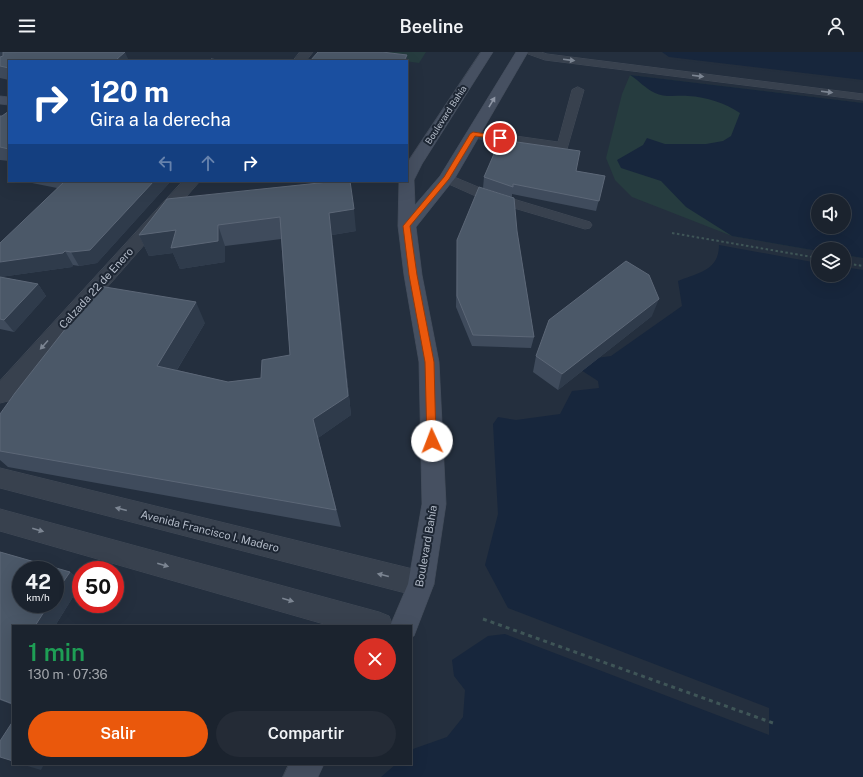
<!DOCTYPE html>
<html lang="es">
<head>
<meta charset="utf-8">
<style>
  body { margin:0; font-family:"Public Sans",sans-serif; background:#242b36; color:#f1f3f6; height:100vh; display:flex; flex-direction:column; font-size:15px; white-space:nowrap }
  * { box-sizing:border-box; margin:0 }
  p { font-size:13px; color:#a0a4aa }
  .icon { flex:none; width:22px; height:22px; fill:none; stroke:currentColor; stroke-width:2; stroke-linecap:round; stroke-linejoin:round }
  .map { position:relative; flex:1; overflow:hidden }
  .drawer { position:absolute; left:12px; top:573px; width:400px; height:140px; display:flex; flex-direction:column; background:#1b232e; border-radius:0px; box-shadow:0 4px 16px #0002,0 0 0 1px #39404a }
  .drawer>* { flex:none }
  .guide { position:absolute; left:8px; top:8px; width:400px; height:122px; border-radius:0px; box-shadow:0 4px 16px #0002,0 0 0 1px #39404a; background:#1a4fa0; color:#fff; overflow:hidden }
  .controls { position:absolute; left:811px; top:142px; display:grid; gap:8px }
  .controls a { display:grid; place-items:center; width:40px; height:40px; border-radius:50%; background:#1b232e; box-shadow:0 4px 16px #0002,0 0 0 1px #39404a; font-size:20px }
  .speed { position:absolute; left:12px; top:509px; display:flex; gap:8px; font-size:20px; font-weight:700; text-align:center }
  .speed>* { display:grid; place-content:center; width:52px; height:52px; border-radius:50%; background:#1b232e; box-shadow:0 4px 16px #0002,0 0 0 1px #39404a; line-height:1 }
  .speed small { font-size:10px; font-weight:400 }
  .speed .limit { border:6px solid #d22; background:#fff; color:#111 }
  .pin { position:absolute; display:grid; place-items:center; width:34px; height:34px; color:#fff; margin:-17px; border:2px solid #fff; border-radius:50%; box-shadow:0 1px 4px #0007 }
  .me { position:absolute; width:44px; margin:-22px; rotate:358deg; stroke-linejoin:round; filter:drop-shadow(0 0 3px #0008) }
  .turn { display:flex; align-items:center; gap:14px; height:84px; padding:0 16px; font-size:18px }
  .turn .icon { width:52px; height:52px; stroke-width:2.5 }
  .turn b { display:block; font-size:28px; line-height:34px }
  .lanes { display:flex; align-items:center; height:38px; padding:0 16px; background:#0003; justify-content:center; gap:20px; direction:ltr }
  .lanes .off { opacity:.35 }
  .round { display:grid; place-items:center; flex:none; width:42px; height:42px; border-radius:21px; background:#242b36 }
  .summary { display:flex; align-items:center; justify-content:space-between; height:68px; padding:0 16px }
  h1 { font-size:24px; font-weight:600; line-height:30px; color:#1e9e55 }
  .primary-button { display:flex; gap:8px; margin-top:auto; padding:8px 16px }
  .primary-button a { flex:1; height:46px; border-radius:24px; background:#ea580c; color:#fff; font-size:16px; font-weight:600; line-height:46px; text-align:center }
  .primary-button a+a { background:#242b36; color:#f1f3f6 }
  header { display:flex; justify-content:space-between; align-items:center; height:52px; padding:0 16px; background:#1b232e; font-size:18px; font-weight:600 }
  .map>svg:first-child { display:block }
  .green { fill:#263c3f; fill-rule:evenodd }
  .water { fill:#17263c; fill-rule:evenodd }
  .pier { fill:#242f3e }
  .lines { fill:none; stroke-linecap:round; stroke-linejoin:round }
  .service-casing { stroke:#414a57; stroke-width:1 }
  .minor-casing { stroke:#414a57; stroke-width:1 }
  .secondary-casing { stroke:#414a57; stroke-width:1 }
  .path-far1 { stroke:#3f5557; stroke-width:2; stroke-dasharray:2.5 2.5; stroke-linecap:butt }
  .path { stroke:#3f5557; stroke-width:3; stroke-dasharray:4 4; stroke-linecap:butt }
  .service { fill:#38414e; fill-rule:evenodd }
  .minor { fill:#38414e; fill-rule:evenodd }
  .secondary { fill:#465061; fill-rule:evenodd }
  .wall { fill:#3f4b5c }
  .shaded-wall { fill:#2f3b4b }
  .building { fill:#4b5868; stroke:#5c6777 }
  .oneway { fill:#7c8592 }
  .oneway2 { fill:#8e96a5 }
  .route { fill:#ea580c; stroke:#983908 }
  .labels { text-anchor:middle; stroke-width:4; stroke-linejoin:round; paint-order:stroke }
  .far-street-label { font-size:9px; fill:#b4bcc9; stroke:#1d2633 }
  .street-label { font-size:11px; fill:#b4bcc9; stroke:#1d2633 }
</style>
</head>
<body>
<header><svg class="icon" aria-label="menu" viewBox="0 0 24 24"><path d="M4 6h16M4 12h16M4 18h16"/></svg>Beeline<svg class="icon" aria-label="person" viewBox="0 0 24 24"><circle cx="12" cy="8" r="4"/><path d="M4 21q1-7 8-7t8 7"/></svg></header>
<div class="map">
<svg width="863" height="725" viewBox="0 0 863 725">
  <rect width="100%" height="100%" fill="#242f3e"/>
  <path class="green" d="M 340,0 L 426,0 L 419,11 Z
    M 630,23 L 863,51 L 863,206 L 844,203 L 844,197 L 818,197 L 818,199 L 732,184 L 632,145 L 615,128 L 606,106 L 622,42 ZM 818,149 L 844,149 L 844,175 L 818,175 Z"/>
  <path class="water" d="M 662,0 L 863,0 L 863,28 L 669,5 Z
    M 630,23 L 863,51 L 863,206 L 844,203 L 844,197 L 818,197 L 818,199 L 732,184 L 686,155 L 661,129 L 621,116 L 617,108 L 643,93 L 647,86 L 665,92 L 706,92 L 723,89 L 731,84 L 740,61 C 725,51 707,45 688,44 C 678,43 665,46 655,41 C 646,37 638,28 630,23 ZM 818,149 L 844,149 L 844,175 L 818,175 Z
    M 719,193 L 818,211 L 818,223 L 844,223 L 844,215 L 863,218 L 863,725 L 381,725 L 396,712 L 411,712 L 411,698 L 413,697 L 447,685 L 463,665 L 465,638 L 454,624 L 452,608 L 488,584 L 505,582 L 769,683 L 769,656 L 508,556 L 485,513 L 498,462 L 493,372 L 498,365 L 516,368 L 560,362 L 572,339 L 599,336 L 598,329 L 581,318 L 582,308 L 611,304 L 682,254 L 678,229 C 697,221 719,219 719,193 Z"/>
  <path class="pier" d="M 665,5 L 863,29 L 863,30 L 669,7 Z"/>
  <g class="lines">
    <g class="service-casing">
      <path id="service" d="M 527,0 L 541,0 L 547,2 L 863,42 L 863,48 L 545,8 L 528,2 Z
        M 578,35 L 584,38 L 567,97 L 563,98 L 473,86 L 469,85 L 467,82 L 469,79 L 473,78 L 558,90 L 572,38 Z
        M 447,122 L 490,140 L 590,170 L 592,173 L 590,176 L 585,177 L 480,146 L 442,129 L 440,126 L 442,123 Z"/>
    </g>
    <g class="minor-casing">
      <path id="minor" d="M 300,0 L 313,0 L 306,9 L 293,9 Z
        M 183,129 L 200,129 L 8,349 L 0,351 L 0,329 Z
        M 0,416 L 421,519 L 430,523 L 434,532 L 430,541 L 421,545 L 0,436 Z
        M 0,457 L 379,560 L 389,564 L 393,574 L 331,574 L 0,479 Z"/>
    </g>
    <g class="secondary-casing">
      <path id="secondary" d="M 481,0 L 493,0 L 422,112 L 414,128 L 415,153 L 440,124 L 516,0 L 528,0 L 455,126 L 416,175 L 422,223 L 439,310 L 446,452 L 434,532 L 414,584 L 411,585 L 411,574 L 390,574 L 408,532 L 422,452 L 419,310 L 404,223 L 398,174 L 399,129 L 407,129 L 407,111 Z
        M 0,44 L 9,45 L 9,53 L 0,52 Z
        M 289,712 L 324,712 L 318,725 L 283,725 Z"/>
    </g>
    <path class="path-far1" d="M 672,181 L 818,206
      M 844,211 L 863,214"/>
    <path class="path" d="M 483,567 L 773,671"/>
    <use href="#service" class="service"/>
    <use href="#minor" class="minor"/>
    <use href="#secondary" class="secondary"/>
  </g>
  <path class="wall" d="M 0,0 L 9,9 L 9,28 L 0,26 Z
    M 9,59 L 9,109 L 0,108 L 0,64 L 2,64 Z
    M 510,89 L 576,119 L 605,124 L 596,159 L 512,142 L 512,145 L 483,136 L 484,125 Z
    M 30,129 L 171,129 L 97,211 L 79,214 L 73,213 L 72,215 L 0,225 L 57,136 L 32,131 Z
    M 338,129 L 356,179 L 332,183 L 351,363 L 318,386 L 341,475 L 8,415 L 0,408 L 0,362 L 205,271 L 177,318 L 228,330 L 261,326 L 290,303 L 281,187 L 225,194 L 225,210 L 180,217 L 173,201 L 149,204 L 139,183 Z
    M 517,179 L 534,285 L 531,296 L 472,294 L 456,255 L 457,188 Z
    M 0,225 L 38,232 L 46,244 L 14,280 L 0,277 Z
    M 652,264 L 558,338 L 533,320 L 536,304 Z
    M 0,500 L 70,520 L 81,529 L 81,532 L 55,574 L 13,574 L 13,653 L 0,648 Z"/>
  <path class="shaded-wall" d="M 0,0 L 11,0 L 0,7 Z
    M 125,0 L 129,9 L 117,7 Z
    M 407,3 L 408,16 L 407,17 L 407,9 L 404,9 Z
    M 154,129 L 171,129 L 97,211 L 79,214 L 71,200 Z
    M 354,157 L 356,179 L 332,183 L 351,363 L 318,386 L 341,475 L 313,367 L 329,161 Z
    M 218,173 L 225,194 L 225,210 L 180,217 L 173,201 L 149,204 L 139,183 Z
    M 65,199 L 73,213 L 72,215 L 0,225 L 0,210 Z
    M 38,232 L 46,244 L 14,280 L 4,268 Z
    M 659,247 L 652,264 L 558,338 L 562,322 Z
    M 196,250 L 205,271 L 167,334 L 157,314 Z
    M 70,520 L 81,529 L 81,532 L 55,574 L 35,574 L 49,552 L 55,552 L 55,542 Z
    M 25,712 L 44,712 L 41,718 L 24,713 Z"/>
  <path class="building" d="M 3,0 L 125,0 L 117,7 L 129,9 L 9,9 L 9,16 L 0,14 L 0,5 L 3,4 Z
    M 318,0 L 382,0 L 407,3 L 404,9 L 310,9 Z
    M 211,7 L 226,9 L 210,9 Z
    M 9,59 L 9,97 L 0,95 L 0,64 L 2,64 Z
    M 503,81 L 510,82 L 510,89 L 580,99 L 576,119 L 605,124 L 599,149 L 513,132 L 513,135 L 484,125 Z
    M 65,129 L 154,129 L 90,198 L 71,200 L 65,199 L 63,201 L 0,210 L 0,191 Z
    M 338,129 L 350,129 L 354,157 L 329,161 L 348,344 L 313,367 L 336,458 L 0,399 L 0,362 L 15,341 L 99,234 L 196,250 L 157,314 L 228,330 L 261,326 L 262,308 L 290,303 L 280,165 L 218,173 L 218,189 L 171,196 L 176,178 L 139,183 L 167,147 Z
    M 479,135 L 514,146 L 517,179 L 534,285 L 473,283 L 457,244 L 457,188 Z
    M 626,209 L 649,223 L 659,247 L 562,322 L 536,304 L 549,268 Z
    M 0,225 L 38,232 L 4,268 L 0,267 Z
    M 0,500 L 70,520 L 55,542 L 55,518 L 21,518 L 21,552 L 49,552 L 35,574 L 13,574 L 13,652 L 0,647 Z
    M 13,669 L 13,709 L 0,705 L 0,689 Z"/>
  <defs><path id="oneway-solid" d="M-6-.8H1V-3.2L6.5 0L1 3.2V.8H-6Z"/></defs>
  <g class="oneway">
    <use href="#oneway-solid" transform="translate(569 8) rotate(7)"/>
    <use href="#oneway-solid" transform="translate(698 24) rotate(7)"/>
    <use href="#oneway-solid" transform="translate(827 40) rotate(7)"/>
    <use href="#oneway-solid" transform="translate(44 293) rotate(132)"/>
    <use href="#oneway-solid" transform="translate(121 457) rotate(-166)"/>
    <use href="#oneway-solid" transform="translate(38 478) rotate(16)"/>
    <use href="#oneway-solid" transform="translate(163 513) rotate(16)"/>
    <use href="#oneway-solid" transform="translate(383 523) rotate(-166)"/>
    <use href="#oneway-solid" transform="translate(288 548) rotate(16)"/>
  </g>
  <use class="oneway2" href="#oneway-solid" transform="translate(492 50) rotate(-59)"/>
  <path class="route" d="M 473,80 L 500,84 L 503,86 L 500,87 L 475,84 L 449,127 L 410,174 L 417,223 L 434,310 L 436,389 L 435,391 L 428,391 L 427,389 L 425,310 L 409,223 L 403,174 L 444,125 L 470,82 Z"/>
  <g class="labels">
    <g class="far-street-label">
      <text transform="translate(446 63) rotate(-57)" y="3">Boulevard Bahía</text>
    </g>
    <g class="street-label">
      <text transform="translate(96 236) rotate(-48)" y="4">Calzada 22 de Enero</text>
      <text transform="translate(210 479) rotate(14)" y="4">Avenida Francisco I. Madero</text>
      <text transform="translate(426 494) rotate(-80)" y="4">Boulevard Bahía</text>
    </g>
  </g>
</svg>
<div class="controls">
<a><svg class="icon" aria-label="sound" viewBox="0 0 24 24"><path d="M4 9h4l5-4v14l-5-4H4zM17 9q2 3 0 6"/></svg></a>
<a><svg class="icon" aria-label="layers" viewBox="0 0 24 24"><path d="M12 4l9 5-9 5-9-5zM3 14l9 5 9-5"/></svg></a>
</div>
<div class="speed"><div>42<small>km/h</small></div><div class="limit">50</div></div>
<div class="pin" style="left:500px;top:86px;background:#d93025"><svg class="icon" aria-label="arrive" viewBox="0 0 24 24"><path d="M6 21V4h12l-3 4 3 4H6"/></svg></div>
<svg class="me" style="left:432px;top:389px" viewBox="-20 -20 40 40"><circle r="19" fill="#fff"/><path d="M0-13L10 11 0 6-10 11z" fill="#ea580c"/></svg>
<div class="guide">
<div class="turn"><svg class="icon" aria-label="right" viewBox="0 0 24 24"><path d="M7 20v-9h11M14 6l5 5-5 5"/></svg><div><b>120 m</b>Gira a la derecha</div></div>
<div class="lanes"><svg class="icon off" aria-label="left" viewBox="0 0 24 24"><path d="M17 20v-9H6M10 6l-5 5 5 5"/></svg><svg class="icon off" aria-label="ahead" viewBox="0 0 24 24"><path d="M12 20V5M6 11l6-6 6 6"/></svg><svg class="icon" aria-label="right" viewBox="0 0 24 24"><path d="M7 20v-9h11M14 6l5 5-5 5"/></svg></div>
</div>
<section class="drawer">
<div class="summary"><div><h1>1 min</h1><p>130 m · 07:36</p></div><a class="round" style="background:#d93025;color:#fff"><svg class="icon" aria-label="close" viewBox="0 0 24 24"><path d="M6 6l12 12M18 6L6 18"/></svg></a></div>
<div class="primary-button"><a>Salir</a><a>Compartir</a></div>
</section>
</div>
</body>
</html>
